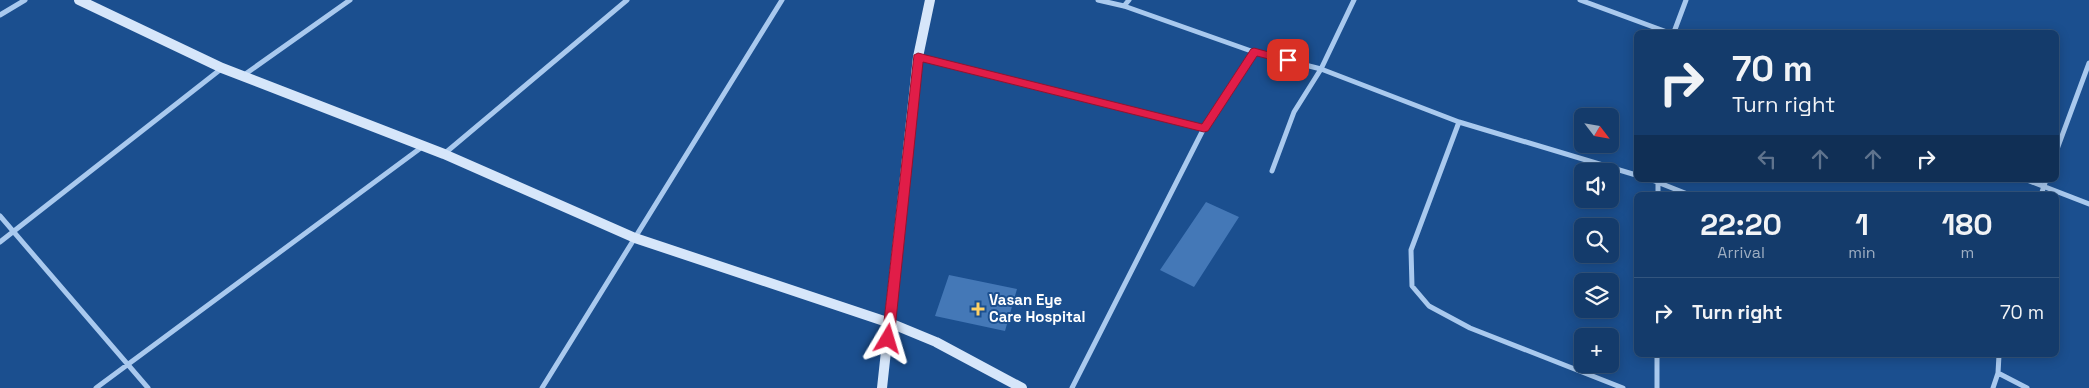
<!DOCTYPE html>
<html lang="en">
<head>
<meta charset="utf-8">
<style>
  body { margin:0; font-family:"Space Grotesk",sans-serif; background:#214673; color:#f1f3f6; height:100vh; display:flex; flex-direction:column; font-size:19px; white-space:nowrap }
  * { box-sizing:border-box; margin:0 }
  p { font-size:16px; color:#9dadc1 }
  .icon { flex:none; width:28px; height:28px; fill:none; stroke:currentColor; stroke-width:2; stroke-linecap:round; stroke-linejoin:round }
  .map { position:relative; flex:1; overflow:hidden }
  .details { position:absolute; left:1634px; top:192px; width:425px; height:165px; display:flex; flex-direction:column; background:#143b6b; border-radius:8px; box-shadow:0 2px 12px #0003,0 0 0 1px #33557e }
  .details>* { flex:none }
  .top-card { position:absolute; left:1634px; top:30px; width:425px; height:152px; border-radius:8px; box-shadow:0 2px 12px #0003,0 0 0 1px #33557e; background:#143b6b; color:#f1f3f6; overflow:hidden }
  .needle { width:32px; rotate:121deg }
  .tools { position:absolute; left:1574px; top:108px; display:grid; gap:10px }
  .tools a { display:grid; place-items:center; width:45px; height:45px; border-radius:8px; background:#143b6b; box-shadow:0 2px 12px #0003,0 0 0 1px #33557e; font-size:25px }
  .pin { position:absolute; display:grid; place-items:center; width:42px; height:42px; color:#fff; margin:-21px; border-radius:10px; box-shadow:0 2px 8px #0006 }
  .me { position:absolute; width:55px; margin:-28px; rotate:7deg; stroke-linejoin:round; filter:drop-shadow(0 0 4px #0008) }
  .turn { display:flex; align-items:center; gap:18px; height:105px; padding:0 15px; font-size:22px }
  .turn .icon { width:65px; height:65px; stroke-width:2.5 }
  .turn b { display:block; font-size:35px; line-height:42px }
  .lanes { display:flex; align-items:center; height:48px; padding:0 15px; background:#0003; justify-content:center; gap:25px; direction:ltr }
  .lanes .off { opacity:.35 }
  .eta { display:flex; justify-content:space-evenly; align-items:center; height:85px; text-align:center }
  .eta b { font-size:30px; font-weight:800; line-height:35px }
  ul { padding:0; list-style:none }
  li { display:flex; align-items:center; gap:15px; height:70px; padding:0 15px; border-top:1px solid #33557e }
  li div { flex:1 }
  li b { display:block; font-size:19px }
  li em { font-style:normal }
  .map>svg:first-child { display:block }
  .building { fill:#4478b7 }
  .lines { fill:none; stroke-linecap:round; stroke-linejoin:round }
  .street { stroke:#a9c9ee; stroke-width:5 }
  .secondary { stroke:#d6e6fa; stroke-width:10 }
  .route { fill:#e11d48; stroke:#92132f }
  .poi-dot { fill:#ffd166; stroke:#1b4f8f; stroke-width:2 }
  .labels { text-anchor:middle; stroke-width:4; stroke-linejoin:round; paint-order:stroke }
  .poi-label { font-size:15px; font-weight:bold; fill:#fff; stroke:#1b4f8f; text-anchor:start }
</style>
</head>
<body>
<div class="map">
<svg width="2089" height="388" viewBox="0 0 2089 388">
  <rect width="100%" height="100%" fill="#1b4f8f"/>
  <path class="building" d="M 1206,202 L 1239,217 L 1194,287 L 1160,270 Z
    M 949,275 L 1017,289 L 1005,331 L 935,316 Z"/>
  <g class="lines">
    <path class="street" d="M 1098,0 L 1124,6 L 1254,52 L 1321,69 L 1459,122 L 1636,175
      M 1580,0 L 1667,32
      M 1124,6 L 1129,0
      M 0,15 L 25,0
      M 1674,32 L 1686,0
      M 918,57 L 1204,128
      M 244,75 L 350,0
      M 1459,122 L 1411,250 L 1412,286 L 1429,306 L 1470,328 L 1623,388
      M 2056,152 L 2089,63
      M 444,154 L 627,0
      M 1272,171 L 1294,112 L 1321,69 L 1354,0
      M 1652,180 L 1690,195
      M 1658,180 L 1658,195
      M 2027,180 L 2089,204
      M 2041,195 L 2046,180
      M 0,216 L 148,388
      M 0,242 L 221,69
      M 1657,355 L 1657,388
      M 1998,373 L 2027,388
      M 96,388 L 422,147
      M 542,388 L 782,0
      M 1072,388 L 1204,128 L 1254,52
      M 1993,388 L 1998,373 L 1999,355"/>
    <path class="secondary" d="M 79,0 L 222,68 L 444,154 L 635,238 L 890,323 L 936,342 L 1022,388
      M 882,388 L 918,57 L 930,0"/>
  </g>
  <path class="route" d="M 1254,48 L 1291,58 L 1293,60 L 1288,64 L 1257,56 L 1208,131 L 1204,132 L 923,62 L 894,339 L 892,343 L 888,345 L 883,343 L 882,339 L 914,55 L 918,53 L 1202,124 L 1251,49 Z"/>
  <path class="poi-dot" d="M975.5 301.5h5v5h5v5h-5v5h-5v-5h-5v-5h5z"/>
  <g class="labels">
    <g class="poi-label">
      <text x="989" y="305">Vasan Eye<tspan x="989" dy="17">Care Hospital</tspan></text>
    </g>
  </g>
</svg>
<div class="tools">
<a><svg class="needle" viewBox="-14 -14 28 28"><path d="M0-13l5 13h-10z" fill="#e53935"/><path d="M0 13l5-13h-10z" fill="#9dadc1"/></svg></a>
<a><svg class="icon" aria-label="sound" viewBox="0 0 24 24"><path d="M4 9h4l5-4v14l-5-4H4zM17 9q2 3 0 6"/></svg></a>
<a><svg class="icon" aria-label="search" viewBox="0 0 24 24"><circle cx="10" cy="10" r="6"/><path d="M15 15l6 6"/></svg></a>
<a><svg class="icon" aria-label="layers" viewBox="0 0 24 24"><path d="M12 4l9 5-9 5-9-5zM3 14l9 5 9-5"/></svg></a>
<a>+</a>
</div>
<div class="pin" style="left:1288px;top:60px;background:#d93025"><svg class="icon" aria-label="arrive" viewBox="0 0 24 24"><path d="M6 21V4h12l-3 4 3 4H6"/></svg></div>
<svg class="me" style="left:888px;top:339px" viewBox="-20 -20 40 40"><path d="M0-17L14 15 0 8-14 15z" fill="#e11d48" stroke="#fff" stroke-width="4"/></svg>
<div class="top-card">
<div class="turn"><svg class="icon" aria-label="right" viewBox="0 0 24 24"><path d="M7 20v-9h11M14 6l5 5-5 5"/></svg><div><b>70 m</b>Turn right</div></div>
<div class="lanes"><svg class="icon off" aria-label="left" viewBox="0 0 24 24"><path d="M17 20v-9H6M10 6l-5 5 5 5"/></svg><svg class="icon off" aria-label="ahead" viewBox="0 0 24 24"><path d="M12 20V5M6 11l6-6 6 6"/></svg><svg class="icon off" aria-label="ahead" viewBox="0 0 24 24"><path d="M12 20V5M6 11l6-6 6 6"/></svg><svg class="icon" aria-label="right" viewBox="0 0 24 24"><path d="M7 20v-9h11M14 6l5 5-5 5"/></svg></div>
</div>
<section class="details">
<div class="eta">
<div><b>22:20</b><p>Arrival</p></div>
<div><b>1</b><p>min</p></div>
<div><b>180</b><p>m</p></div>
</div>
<ul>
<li><svg class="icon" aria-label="right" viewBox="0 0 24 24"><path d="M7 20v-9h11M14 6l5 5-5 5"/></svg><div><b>Turn right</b></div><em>70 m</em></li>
</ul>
</section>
</div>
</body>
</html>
